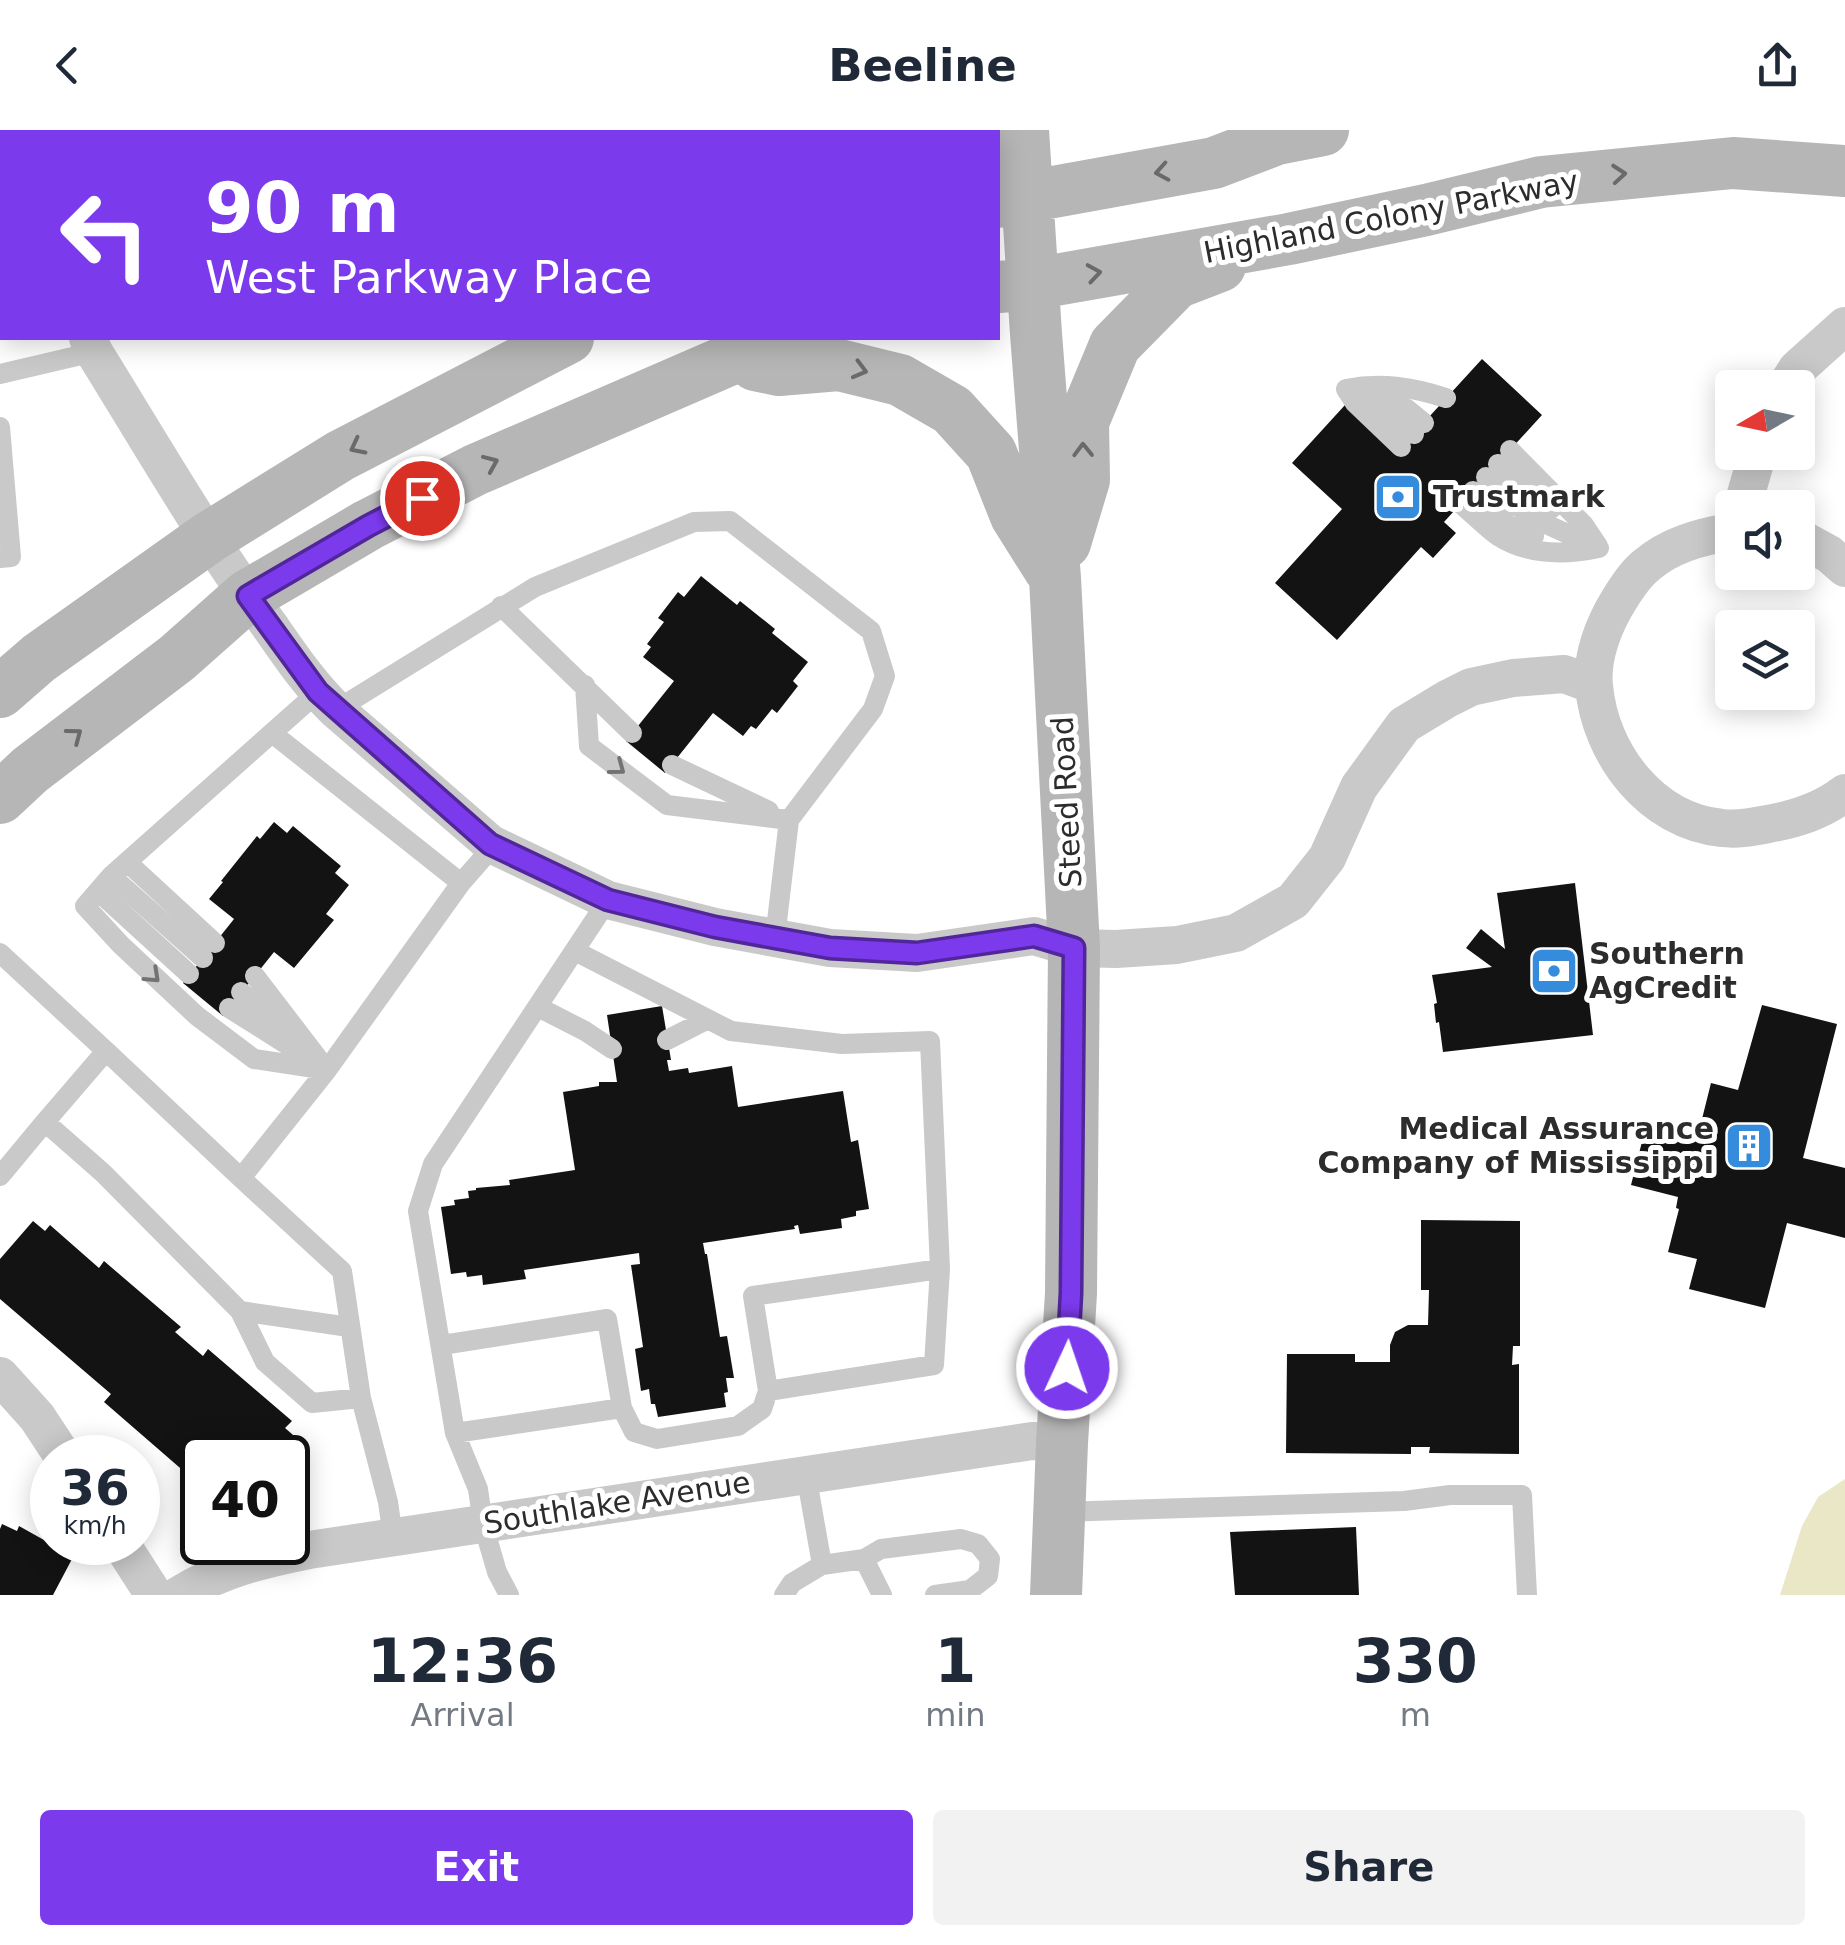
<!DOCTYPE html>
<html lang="en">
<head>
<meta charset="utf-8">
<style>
  body { margin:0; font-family:"DejaVu Sans",sans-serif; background:#f2f2f3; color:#1f2937; height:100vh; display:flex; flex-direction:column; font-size:38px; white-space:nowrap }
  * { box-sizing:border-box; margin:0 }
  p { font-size:32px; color:#747a83 }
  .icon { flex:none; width:55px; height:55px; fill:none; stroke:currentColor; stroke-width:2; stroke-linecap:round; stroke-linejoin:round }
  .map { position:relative; height:1465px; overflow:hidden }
  .drawer { display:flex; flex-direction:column; background:#fff; flex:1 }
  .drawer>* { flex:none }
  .banner { position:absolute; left:0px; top:0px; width:1000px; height:210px; box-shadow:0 5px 25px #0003; background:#7c3aed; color:#fff; overflow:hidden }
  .needle { width:65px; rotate:261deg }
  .buttons { position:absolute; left:1715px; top:240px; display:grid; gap:20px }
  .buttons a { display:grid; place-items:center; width:100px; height:100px; border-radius:10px; background:#fff; box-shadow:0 5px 25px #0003; font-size:50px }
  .speed { position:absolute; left:30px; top:1305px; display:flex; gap:20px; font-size:50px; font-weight:700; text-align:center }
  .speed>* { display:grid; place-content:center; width:130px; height:130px; border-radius:50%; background:#fff; box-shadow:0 5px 25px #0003; line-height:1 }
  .speed small { font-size:25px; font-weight:400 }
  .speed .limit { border:5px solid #111; border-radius:15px; background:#fff; color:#111 }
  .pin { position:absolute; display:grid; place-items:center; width:85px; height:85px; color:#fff; margin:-42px; border:5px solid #fff; border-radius:50%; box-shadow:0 2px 10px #0007 }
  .me { position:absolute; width:110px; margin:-55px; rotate:3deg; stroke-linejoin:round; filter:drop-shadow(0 0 8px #0008) }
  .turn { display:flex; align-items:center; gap:35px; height:210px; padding:0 40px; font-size:45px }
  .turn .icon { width:130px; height:130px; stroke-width:2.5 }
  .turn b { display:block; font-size:70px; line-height:85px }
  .eta { display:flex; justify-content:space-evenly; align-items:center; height:170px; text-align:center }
  .eta b { font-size:60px; font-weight:700; line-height:70px }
  .button { display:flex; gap:20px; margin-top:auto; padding:20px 40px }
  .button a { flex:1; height:115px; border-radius:10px; background:#7c3aed; color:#fff; font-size:40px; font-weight:700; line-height:115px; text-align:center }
  .button a+a { background:#f2f2f3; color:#1f2937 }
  header { display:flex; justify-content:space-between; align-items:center; height:130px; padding:0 40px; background:#fff; font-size:45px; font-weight:700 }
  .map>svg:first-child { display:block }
  .water { fill:#e9e7c6 }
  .building { fill:#131313 }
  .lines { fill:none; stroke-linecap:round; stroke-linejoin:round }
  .lane { stroke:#c9c9c9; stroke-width:20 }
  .street { stroke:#c9c9c9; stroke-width:38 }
  .secondary { stroke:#b6b6b6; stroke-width:52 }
  .oneway { stroke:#6a6a6a }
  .oneway2 { stroke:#737373 }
  .route-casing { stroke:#51269a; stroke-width:25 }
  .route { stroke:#7c3aed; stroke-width:18 }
  .labels { text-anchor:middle; stroke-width:10; stroke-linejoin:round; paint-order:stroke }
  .street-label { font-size:30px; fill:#2c2c2c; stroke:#fff }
  .poi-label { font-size:30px; font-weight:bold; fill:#2c2c2c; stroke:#fff; text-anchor:start }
</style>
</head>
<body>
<header><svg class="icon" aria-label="back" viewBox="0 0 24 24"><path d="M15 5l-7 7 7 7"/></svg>Beeline<svg class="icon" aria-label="share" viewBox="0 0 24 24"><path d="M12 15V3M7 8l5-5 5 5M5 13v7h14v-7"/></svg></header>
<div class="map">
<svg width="1845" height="1465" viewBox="0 0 1845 1465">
  <rect width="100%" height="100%" fill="#fff"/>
  <path class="water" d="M 1845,1349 L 1845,1465 L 1780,1465 L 1802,1396 L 1818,1367 Z"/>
  <path class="building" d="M 1482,229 L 1542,285 L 1444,392 L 1456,403 L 1433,428 L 1421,417 L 1337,510 L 1275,453 L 1342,379 L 1292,333 L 1345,275 L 1396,323 Z
    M 701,446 L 737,475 L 740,471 L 775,499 L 772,503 L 808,532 L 793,551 L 798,556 L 777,583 L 772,579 L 756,599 L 751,596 L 743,606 L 713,583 L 665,643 L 626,611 L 674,551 L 643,527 L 651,517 L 647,514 L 664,492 L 658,488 L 678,462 L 684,467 Z
    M 274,692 L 287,703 L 293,696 L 341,736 L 335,743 L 349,755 L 326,784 L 334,790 L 294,838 L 274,822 L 223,886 L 183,853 L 234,789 L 209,769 L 223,752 L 221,751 L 257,706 L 260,709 Z
    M 1575,753 L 1593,905 L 1443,922 L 1439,892 L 1436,893 L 1434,874 L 1437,873 L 1432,845 L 1492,837 L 1466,818 L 1481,799 L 1505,819 L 1497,763 Z
    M 1762,875 L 1837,894 L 1803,1028 L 1845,1038 L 1845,1108 L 1787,1093 L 1765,1178 L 1689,1159 L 1697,1129 L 1668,1122 L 1679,1079 L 1676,1078 L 1678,1067 L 1631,1055 L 1647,992 L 1694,1004 L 1698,988 L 1702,989 L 1711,953 L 1738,960 Z
    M 662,876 L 671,930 L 667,930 L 669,941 L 688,938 L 689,943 L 732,936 L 738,977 L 843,961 L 851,1012 L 858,1010 L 869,1079 L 856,1081 L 856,1086 L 841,1089 L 842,1098 L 800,1104 L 798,1095 L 794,1096 L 795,1099 L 703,1113 L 705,1124 L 707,1124 L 720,1207 L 727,1206 L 734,1248 L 726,1248 L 728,1262 L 724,1263 L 726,1277 L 658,1287 L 655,1274 L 651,1274 L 649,1259 L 641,1261 L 635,1219 L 643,1217 L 631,1135 L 640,1134 L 639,1123 L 524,1140 L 526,1149 L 483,1155 L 482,1145 L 467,1147 L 466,1142 L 451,1144 L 441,1077 L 455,1075 L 454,1070 L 469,1068 L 468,1061 L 476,1060 L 476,1058 L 510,1055 L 509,1050 L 575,1040 L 563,962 L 599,956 L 599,952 L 617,952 L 607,885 Z
    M 1421,1090 L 1520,1091 L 1520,1216 L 1513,1216 L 1512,1235 L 1519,1234 L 1519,1324 L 1429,1323 L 1430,1317 L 1411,1317 L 1411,1324 L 1286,1323 L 1287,1224 L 1355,1224 L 1355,1232 L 1390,1232 L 1390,1215 L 1395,1202 L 1408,1195 L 1428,1195 L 1429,1160 L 1421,1160 Z
    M 33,1091 L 45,1101 L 50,1095 L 99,1138 L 104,1131 L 181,1197 L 175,1202 L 203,1226 L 208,1219 L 292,1291 L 285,1298 L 300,1311 L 297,1320 L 307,1328 L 288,1351 L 288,1328 L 202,1328 L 202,1357 L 104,1272 L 111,1264 L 0,1169 L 0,1129 Z
    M 2,1394 L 17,1401 L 19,1396 L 60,1419 L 58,1422 L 72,1429 L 53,1465 L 0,1465 L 0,1399 Z
    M 1356,1397 L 1359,1465 L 1235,1465 L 1230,1402 Z"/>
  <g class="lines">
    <path class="lane" d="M 116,0 L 117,2
      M 271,0 L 272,2
      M 249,2 L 256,0
      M 0,244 L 94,222
      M 1346,259 C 1381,252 1412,257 1446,268
      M 1346,259 L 1355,273 L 1401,317
      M 1359,262 L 1407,279 L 1424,293
      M 1378,276 L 1414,304
      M 0,297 L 11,427 L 0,428
      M 1510,320 L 1584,395 L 1598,416
      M 1498,334 L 1551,379
      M 1486,347 L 1518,377 L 1548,395 L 1599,418
      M 1473,361 L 1508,395 L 1534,406
      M 1461,374 C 1473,384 1485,397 1498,406 C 1528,425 1566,425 1599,418
      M 501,476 L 632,603
      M 585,555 L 589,616 L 667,675 L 789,690
      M 318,562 L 111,746 L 85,776 L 121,815 L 197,886 L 254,929 L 327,940
      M 336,580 L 535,457 L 694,392 L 730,391 L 871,501 L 885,546 L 873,579 L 789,690 L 775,808
      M 272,603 L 461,753
      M 672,635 L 769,681
      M 127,732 L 215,813
      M 111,746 L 203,828
      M 98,761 L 189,844
      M 0,823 L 106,921
      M 255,846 L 327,940
      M 241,862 L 284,901
      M 538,877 L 585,901 L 612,919
      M 229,878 L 313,931
      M 667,910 L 706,890
      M 45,992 L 106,921 L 241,1048
      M 0,1046 L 45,992 L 103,1043 L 240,1181 L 349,1197
      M 240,1181 L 265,1232 L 312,1273 L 361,1268
      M 442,1215 L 607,1189 L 622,1278
      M 768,1261 L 753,1166 L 940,1139
      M 455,1303 L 622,1278 L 634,1302 L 657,1309 L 738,1296 L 762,1279 L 768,1261 L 934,1235 L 940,1139 L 930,911 L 842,914 L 731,901 L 575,821
      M 1060,1382 L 1404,1371 L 1450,1365 L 1522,1365 L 1527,1465
      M 393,1407 L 388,1372 L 361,1268 L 342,1141 L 241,1048 L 327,940 L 461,753 L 483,728 L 491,714
      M 864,1429 L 881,1419 L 961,1409 L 978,1414 L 990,1429 L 988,1446 L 970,1460 L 935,1465
      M 822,1435 L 864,1429 L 882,1465
      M 509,1465 L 497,1442 L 483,1394 L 478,1359 L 455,1303 L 418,1081 L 433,1034 L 608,770
      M 784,1465 L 792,1453 L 822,1435 L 806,1344"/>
    <path class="street" d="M 40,0 L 40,2
      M 88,208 L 94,222 C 151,314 205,408 269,495 C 290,525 310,555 336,580 L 491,714 L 608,770 L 715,797 L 830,818 L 917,823 L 1034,806 L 1074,818 L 1116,819 L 1177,815 L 1236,803 L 1293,771 L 1327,728 L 1359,657 L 1404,595 L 1447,569 L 1471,557 L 1513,548 L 1564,544 L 1594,555
      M 1785,258 L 1797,239 L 1845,196
      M 1742,378 L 1758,322
      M 1732,402 C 1702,406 1672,414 1648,434 C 1636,443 1627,457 1619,470 C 1604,494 1591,527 1594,556 C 1600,624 1651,691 1722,698 C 1737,700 1753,697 1768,694 C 1796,689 1822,681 1845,663
      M 1798,407 L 1829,424 L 1845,438
      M 0,1246 L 37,1287 L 64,1328
      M 120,1412 L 154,1465
      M 179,1465 C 219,1440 263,1429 309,1420 L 1032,1311 L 1062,1313"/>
    <path class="secondary" d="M 1023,0 L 1036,204 L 1055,448 L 1074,818 L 1071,1163 L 1062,1313 L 1056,1465
      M 953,2 L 955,0
      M 998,72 L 1214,33 L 1277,9 L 1323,0
      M 999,157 L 1033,154 L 1289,109 L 1426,80 L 1541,52 L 1733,33 L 1845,41
      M 755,235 L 779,240 L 839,235 L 900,250 L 952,280 L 991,323 L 1016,386 L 1050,440
      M 1065,413 L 1084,350 L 1083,292 L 1115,215 L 1176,153 L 1220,136
      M 0,562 L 39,528 L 208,408 L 340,326 L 568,208
      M 0,668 L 30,640 L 177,528 L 247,466 L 368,395 L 475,340 L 729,230 L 802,208"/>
  </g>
  <defs><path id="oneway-chevron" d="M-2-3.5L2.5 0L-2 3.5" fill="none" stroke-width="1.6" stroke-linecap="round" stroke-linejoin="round" transform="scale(2.5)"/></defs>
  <g class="oneway">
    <use href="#oneway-chevron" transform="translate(1162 42) rotate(170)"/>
    <use href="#oneway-chevron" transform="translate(1619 44) rotate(-5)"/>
    <use href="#oneway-chevron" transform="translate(1094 143) rotate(-9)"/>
    <use href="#oneway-chevron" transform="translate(860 240) rotate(15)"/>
    <use href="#oneway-chevron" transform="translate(357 317) rotate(153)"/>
    <use href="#oneway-chevron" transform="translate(1083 320) rotate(-91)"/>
    <use href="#oneway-chevron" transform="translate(491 333) rotate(-23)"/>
    <use href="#oneway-chevron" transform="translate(75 605) rotate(-37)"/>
  </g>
  <g class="oneway2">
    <use href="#oneway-chevron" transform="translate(618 638) rotate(37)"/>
    <use href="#oneway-chevron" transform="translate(153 846) rotate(43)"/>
  </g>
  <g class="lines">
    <g class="route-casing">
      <path id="route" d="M 422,368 L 368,396 L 248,466 L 318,562 L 490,714 L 608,770 L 715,797 L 830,818 L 917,823 L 1034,806 L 1074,818 L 1071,1163 L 1067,1238"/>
    </g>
    <use href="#route" class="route"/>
  </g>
  <defs>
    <g id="bank-square" transform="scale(2.5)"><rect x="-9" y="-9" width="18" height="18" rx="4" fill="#358cdc" stroke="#fff"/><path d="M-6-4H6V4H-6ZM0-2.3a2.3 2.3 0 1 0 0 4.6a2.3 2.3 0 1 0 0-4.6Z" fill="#fff"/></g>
    <g id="building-square" transform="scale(2.5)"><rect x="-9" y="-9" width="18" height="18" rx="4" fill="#358cdc" stroke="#fff"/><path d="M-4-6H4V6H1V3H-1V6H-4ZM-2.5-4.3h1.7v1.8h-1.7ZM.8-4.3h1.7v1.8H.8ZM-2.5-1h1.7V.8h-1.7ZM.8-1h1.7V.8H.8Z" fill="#fff"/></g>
  </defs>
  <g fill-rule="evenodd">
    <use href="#bank-square" x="1398" y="367"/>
    <use href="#bank-square" x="1554" y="841"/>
    <use href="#building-square" x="1749" y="1016"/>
  </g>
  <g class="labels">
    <g class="street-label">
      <text transform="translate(1391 87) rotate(-11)" y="10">Highland Colony Parkway</text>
      <text transform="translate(1067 672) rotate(-93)" y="10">Steed Road</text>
      <text transform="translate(617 1373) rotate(-9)" y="10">Southlake Avenue</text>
    </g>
    <g class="poi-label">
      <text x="1433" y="377">Trustmark</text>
      <text x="1589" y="834">Southern<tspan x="1589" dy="34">AgCredit</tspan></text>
      <text x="1714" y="1009" text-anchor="end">Medical Assurance<tspan x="1714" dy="34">Company of Mississippi</tspan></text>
    </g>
  </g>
</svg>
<div class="buttons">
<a><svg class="needle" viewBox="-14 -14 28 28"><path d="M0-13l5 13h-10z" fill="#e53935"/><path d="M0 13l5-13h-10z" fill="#747a83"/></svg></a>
<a><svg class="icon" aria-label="sound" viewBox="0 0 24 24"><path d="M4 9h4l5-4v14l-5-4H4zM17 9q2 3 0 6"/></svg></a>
<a><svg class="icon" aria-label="layers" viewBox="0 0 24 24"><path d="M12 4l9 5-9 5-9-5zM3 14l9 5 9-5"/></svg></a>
</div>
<div class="speed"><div>36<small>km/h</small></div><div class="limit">40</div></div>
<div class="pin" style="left:422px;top:368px;background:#d93025"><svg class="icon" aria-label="arrive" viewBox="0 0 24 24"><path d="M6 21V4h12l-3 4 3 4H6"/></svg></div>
<svg class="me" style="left:1067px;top:1238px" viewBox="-20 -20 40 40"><circle r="17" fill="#7c3aed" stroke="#fff" stroke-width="3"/><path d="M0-11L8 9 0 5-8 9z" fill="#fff"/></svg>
<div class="banner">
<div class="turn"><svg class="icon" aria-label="left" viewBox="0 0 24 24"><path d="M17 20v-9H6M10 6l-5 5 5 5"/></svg><div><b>90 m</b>West Parkway Place</div></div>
</div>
</div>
<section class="drawer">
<div class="eta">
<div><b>12:36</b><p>Arrival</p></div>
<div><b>1</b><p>min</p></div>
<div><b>330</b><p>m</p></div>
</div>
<div class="button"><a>Exit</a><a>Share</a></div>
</section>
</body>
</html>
